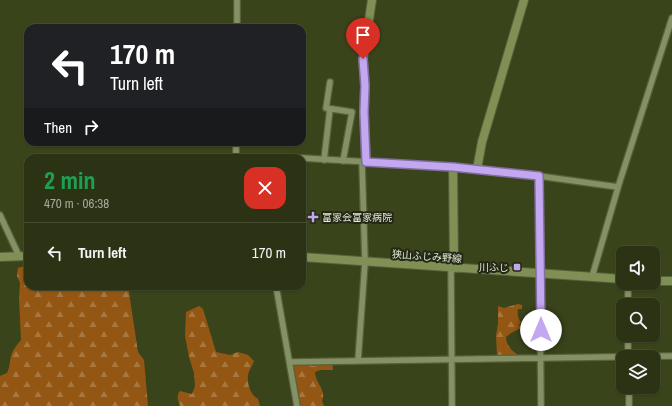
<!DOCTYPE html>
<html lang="en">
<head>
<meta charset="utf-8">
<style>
  body { margin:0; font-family:"Archivo Narrow","Noto Sans JP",sans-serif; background:#383f22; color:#f1f3f6; height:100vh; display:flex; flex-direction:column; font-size:15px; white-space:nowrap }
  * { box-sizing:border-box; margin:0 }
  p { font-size:13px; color:#a6aaa0 }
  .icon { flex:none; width:22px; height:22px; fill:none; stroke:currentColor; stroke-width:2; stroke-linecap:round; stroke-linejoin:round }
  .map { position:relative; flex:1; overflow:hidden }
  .sheet { position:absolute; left:24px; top:154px; width:282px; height:136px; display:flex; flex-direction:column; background:#2c3314; border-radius:12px; box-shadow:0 1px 3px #0004,0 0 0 1px #484e34 }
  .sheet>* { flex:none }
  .top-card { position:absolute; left:24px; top:24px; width:282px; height:122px; border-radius:12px; box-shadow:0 1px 3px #0004,0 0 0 1px #484e34; background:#202124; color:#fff; overflow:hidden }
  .fabs { position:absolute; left:616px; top:246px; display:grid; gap:8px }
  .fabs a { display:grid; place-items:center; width:44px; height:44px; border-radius:8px; background:#2c3314; box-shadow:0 1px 3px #0004,0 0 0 1px #484e34; font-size:20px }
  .pin { position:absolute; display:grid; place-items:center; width:34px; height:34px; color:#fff; margin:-41px -17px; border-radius:50% 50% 50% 0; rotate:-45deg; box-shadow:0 0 4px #0007 }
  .pin .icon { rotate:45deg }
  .me { position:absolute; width:44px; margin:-22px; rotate:0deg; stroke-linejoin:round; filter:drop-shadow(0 0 3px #0008) }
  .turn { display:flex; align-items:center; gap:14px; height:84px; padding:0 20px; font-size:18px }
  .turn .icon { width:52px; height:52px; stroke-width:2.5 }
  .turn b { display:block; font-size:28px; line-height:34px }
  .then { display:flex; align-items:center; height:38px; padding:0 20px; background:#0003; gap:8px; font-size:15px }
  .round { display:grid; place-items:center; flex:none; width:42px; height:42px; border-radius:12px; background:#383f22 }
  .summary { display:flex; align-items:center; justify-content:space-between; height:68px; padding:0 20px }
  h1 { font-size:24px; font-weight:700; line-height:30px; color:#1e9e55 }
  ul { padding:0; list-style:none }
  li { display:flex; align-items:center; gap:12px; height:60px; padding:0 20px; border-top:1px solid #484e34 }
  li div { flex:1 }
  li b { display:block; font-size:15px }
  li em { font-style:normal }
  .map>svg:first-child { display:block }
  .forest { fill:url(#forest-firs) }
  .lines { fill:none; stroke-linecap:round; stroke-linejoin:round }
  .street-casing { stroke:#58603b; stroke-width:8 }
  .secondary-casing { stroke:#58603b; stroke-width:10 }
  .street { stroke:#849165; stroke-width:5.5 }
  .secondary { stroke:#809054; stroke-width:8 }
  .route-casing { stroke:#7f6d9d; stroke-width:10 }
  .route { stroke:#c4a7f1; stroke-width:7 }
  .poi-dot { fill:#c4a7f1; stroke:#232816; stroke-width:1.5 }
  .labels { text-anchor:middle; stroke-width:4; stroke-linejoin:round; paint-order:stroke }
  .poi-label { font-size:10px; fill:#e4ecd4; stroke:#232816; text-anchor:start }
  .street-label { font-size:10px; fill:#e4ecd4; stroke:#232816 }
</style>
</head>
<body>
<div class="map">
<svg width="672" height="406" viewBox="0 0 672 406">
  <defs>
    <pattern id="forest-firs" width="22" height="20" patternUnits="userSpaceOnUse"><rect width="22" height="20" fill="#945713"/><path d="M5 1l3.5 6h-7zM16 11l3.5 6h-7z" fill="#a87740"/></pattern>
  </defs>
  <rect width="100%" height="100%" fill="#3a441b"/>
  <path class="forest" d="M 28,265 L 28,286 L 128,286 L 138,352 L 144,360 L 148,406 L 0,406 L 0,376 L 7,373 C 11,365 9,358 13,351 C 15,347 18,344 21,340 L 19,298 L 20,283 L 17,276 L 18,268 Z
    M 518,304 L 522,305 L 522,309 L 518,309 C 517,314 518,319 521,322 L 519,325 L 521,328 L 511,333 L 506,337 C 506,344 511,351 517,354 L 517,357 L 499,357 L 497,355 L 496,335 L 498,324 L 498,306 L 504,308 Z
    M 199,306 L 203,309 L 216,352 L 230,355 L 238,352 L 248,355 L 254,361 C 252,366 248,372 248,376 C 247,385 251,395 258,399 L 260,406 L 180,406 C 178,400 176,396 180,391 L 192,394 L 195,386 L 194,373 L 189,357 L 185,336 L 186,312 Z
    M 311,363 L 313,366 L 319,364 L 332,364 L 333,370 L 320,370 L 315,372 C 315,383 327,390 322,401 L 324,406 L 295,406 L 290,368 L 299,364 Z"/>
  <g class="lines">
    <g class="street-casing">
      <path id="street" d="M 237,28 L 237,0
        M 330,82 L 326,108 L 352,112 L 343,161
        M 236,158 L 236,142
        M 278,158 L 278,157 L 298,158
        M 302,158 L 453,167 L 539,176 L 541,406
        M 324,160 L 330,109
        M 539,176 L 618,187
        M 0,215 L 19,256
        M 451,267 L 452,406
        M 592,277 L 619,184 L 672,18
        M 628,283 L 628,305
        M 276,286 L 297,406
        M 628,335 L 628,357
        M 358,361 L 365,262 L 362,162
        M 290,362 L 672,356
        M 629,387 L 629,406"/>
    </g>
    <g class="secondary-casing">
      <path id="secondary" d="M 366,162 L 364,112 L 365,86 L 363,59 L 372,0
        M 453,167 L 454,268
        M 477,169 L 482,142 L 524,0
        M 0,257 L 28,256
        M 302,257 L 623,279
        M 653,281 L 672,281"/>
    </g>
    <use href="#street" class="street"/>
    <use href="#secondary" class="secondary"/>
  </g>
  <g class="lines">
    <g class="route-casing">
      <path id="route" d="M 363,59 L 365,86 L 364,112 L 366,162 L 453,167 L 539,176 L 541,330"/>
    </g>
    <use href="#route" class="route"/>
  </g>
  <g class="poi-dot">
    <path d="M311 211h4v4h4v4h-4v4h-4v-4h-4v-4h4z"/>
    <rect x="513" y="263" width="8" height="8" rx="2"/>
  </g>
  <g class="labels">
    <g class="poi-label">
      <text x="322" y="221">富家会富家病院</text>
      <text x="509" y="271" text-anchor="end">川ふじ</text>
    </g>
    <g class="street-label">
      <text transform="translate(427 256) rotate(4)" y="4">狭山ふじみ野線</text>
    </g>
  </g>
</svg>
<div class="fabs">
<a><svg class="icon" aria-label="sound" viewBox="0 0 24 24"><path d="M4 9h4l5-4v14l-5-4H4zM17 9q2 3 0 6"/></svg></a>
<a><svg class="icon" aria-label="search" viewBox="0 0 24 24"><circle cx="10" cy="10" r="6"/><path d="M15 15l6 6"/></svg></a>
<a><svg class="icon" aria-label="layers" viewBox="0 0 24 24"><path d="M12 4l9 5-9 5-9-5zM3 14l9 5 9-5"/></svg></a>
</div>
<div class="pin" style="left:363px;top:59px;background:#d93025"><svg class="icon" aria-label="arrive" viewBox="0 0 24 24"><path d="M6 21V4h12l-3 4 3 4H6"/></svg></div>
<svg class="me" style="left:541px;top:330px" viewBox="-20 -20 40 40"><circle r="19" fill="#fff"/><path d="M0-13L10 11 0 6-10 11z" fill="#c4a7f1"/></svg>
<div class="top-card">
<div class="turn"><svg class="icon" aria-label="left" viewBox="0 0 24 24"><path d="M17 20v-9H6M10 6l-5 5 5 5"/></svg><div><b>170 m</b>Turn left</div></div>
<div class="then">Then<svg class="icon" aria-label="right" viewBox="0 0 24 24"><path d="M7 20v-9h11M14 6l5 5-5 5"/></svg></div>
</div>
<section class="sheet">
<div class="summary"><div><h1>2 min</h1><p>470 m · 06:38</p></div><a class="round" style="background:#d93025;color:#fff"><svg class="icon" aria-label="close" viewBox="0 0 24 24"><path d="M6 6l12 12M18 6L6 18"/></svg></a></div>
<ul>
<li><svg class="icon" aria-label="left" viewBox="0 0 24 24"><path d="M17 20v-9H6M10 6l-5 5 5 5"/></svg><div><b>Turn left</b></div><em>170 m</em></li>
</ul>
</section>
</div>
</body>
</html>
